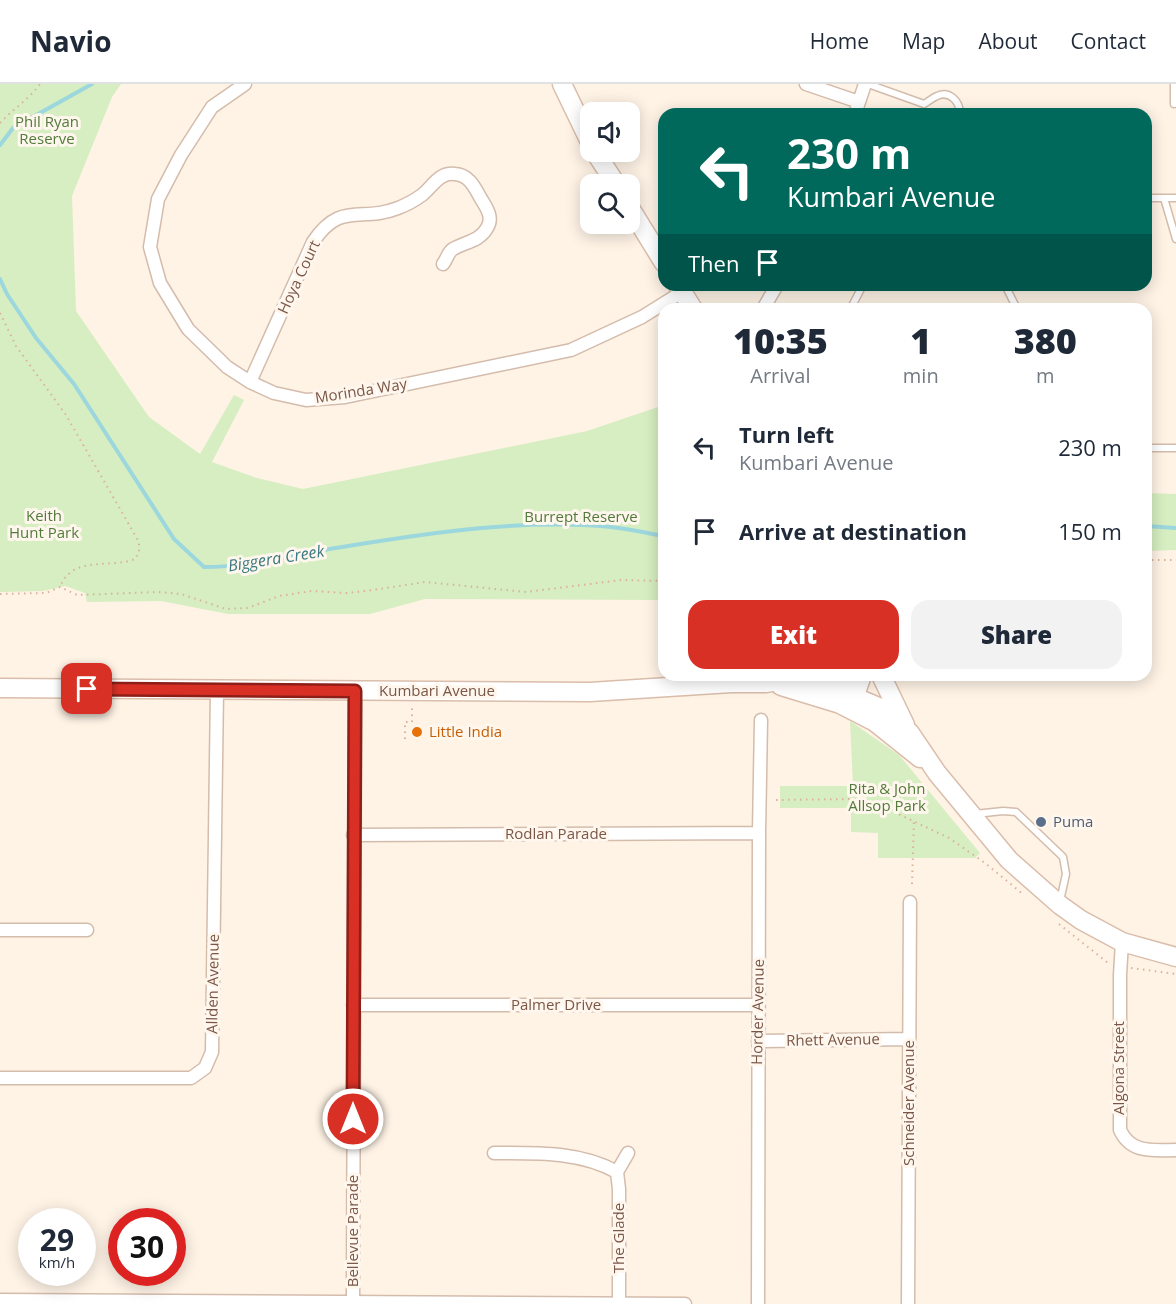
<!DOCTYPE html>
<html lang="en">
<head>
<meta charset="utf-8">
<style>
  body { margin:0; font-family:"Open Sans",sans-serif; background:#f2f2f3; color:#1f2937; height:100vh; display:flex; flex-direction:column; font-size:22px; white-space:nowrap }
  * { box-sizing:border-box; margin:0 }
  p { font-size:20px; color:#747a83 }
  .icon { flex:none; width:33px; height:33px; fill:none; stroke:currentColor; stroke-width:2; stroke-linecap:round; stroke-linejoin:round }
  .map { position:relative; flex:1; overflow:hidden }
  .drawer { position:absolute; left:658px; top:219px; width:494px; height:378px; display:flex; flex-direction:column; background:#fff; border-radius:18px; box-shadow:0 3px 15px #0003 }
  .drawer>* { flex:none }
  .top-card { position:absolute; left:658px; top:24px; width:494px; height:183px; border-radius:18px; box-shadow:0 3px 15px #0003; background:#00695c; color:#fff; overflow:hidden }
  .buttons { position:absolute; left:580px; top:18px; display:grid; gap:12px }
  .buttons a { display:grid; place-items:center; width:60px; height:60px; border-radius:12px; background:#fff; box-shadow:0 3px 15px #0003; font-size:30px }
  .speed { position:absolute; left:18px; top:1124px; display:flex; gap:12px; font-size:30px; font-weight:700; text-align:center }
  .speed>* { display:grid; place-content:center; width:78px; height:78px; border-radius:50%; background:#fff; box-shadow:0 3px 15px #0003; line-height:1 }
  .speed small { font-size:15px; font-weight:400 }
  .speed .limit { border:9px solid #d22; background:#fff; color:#111 }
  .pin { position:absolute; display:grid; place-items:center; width:51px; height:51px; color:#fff; margin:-26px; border-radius:12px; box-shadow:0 3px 9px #0006 }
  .me { position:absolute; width:66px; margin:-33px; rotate:0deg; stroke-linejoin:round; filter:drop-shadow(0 0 4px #0008) }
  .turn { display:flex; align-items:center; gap:21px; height:126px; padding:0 30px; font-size:27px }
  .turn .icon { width:78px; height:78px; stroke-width:2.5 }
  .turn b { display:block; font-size:42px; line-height:51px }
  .then { display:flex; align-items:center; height:57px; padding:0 30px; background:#0003; gap:12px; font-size:22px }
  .eta { display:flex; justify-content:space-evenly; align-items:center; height:102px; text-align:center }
  .eta b { font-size:36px; font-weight:800; line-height:42px }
  .cta { display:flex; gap:12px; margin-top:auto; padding:12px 30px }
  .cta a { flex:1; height:69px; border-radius:18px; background:#d93025; color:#fff; font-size:24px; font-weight:800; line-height:69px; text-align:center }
  .cta a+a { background:#f2f2f3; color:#1f2937 }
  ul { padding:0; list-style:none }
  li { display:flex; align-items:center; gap:18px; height:84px; padding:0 30px }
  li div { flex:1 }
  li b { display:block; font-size:22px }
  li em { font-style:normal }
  header { display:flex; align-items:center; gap:36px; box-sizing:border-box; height:84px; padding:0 30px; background:#fff; border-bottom:2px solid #e0e1e3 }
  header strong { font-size:28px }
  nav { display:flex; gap:33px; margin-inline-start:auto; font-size:21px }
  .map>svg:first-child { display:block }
  .green { fill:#d6eec1 }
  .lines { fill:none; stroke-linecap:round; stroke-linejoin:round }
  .stream { stroke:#9cd7dd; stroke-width:4 }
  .lane-casing { stroke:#d4bcac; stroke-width:9 }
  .street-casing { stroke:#d4bcac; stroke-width:15 }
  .secondary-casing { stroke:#dabdab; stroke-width:21 }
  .path { stroke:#dcb19c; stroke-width:2; stroke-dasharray:1.5 4.5; stroke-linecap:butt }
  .lane { stroke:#fff; stroke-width:6 }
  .street { stroke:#fff; stroke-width:12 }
  .secondary { stroke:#fff; stroke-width:18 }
  .route-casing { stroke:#8d1f18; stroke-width:15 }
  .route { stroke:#d93025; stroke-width:10 }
  .food-dot { fill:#e8710a; stroke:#fff7ed; stroke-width:2 }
  .service-dot { fill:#5c6f8a; stroke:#fff7ed; stroke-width:2 }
  .labels { text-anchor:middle; stroke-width:6; stroke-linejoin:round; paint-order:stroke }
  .park-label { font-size:15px; fill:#527b3b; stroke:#fff7ed }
  .street-label { font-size:15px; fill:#7a5647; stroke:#fff7ed }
  .food-label { font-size:15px; fill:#c56008; stroke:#fff7ed; text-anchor:start }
  .service-label { font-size:15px; fill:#4e5e75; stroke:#fff7ed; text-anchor:start }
  .water-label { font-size:16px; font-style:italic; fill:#397981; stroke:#fff7ed }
</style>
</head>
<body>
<header>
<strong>Navio</strong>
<nav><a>Home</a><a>Map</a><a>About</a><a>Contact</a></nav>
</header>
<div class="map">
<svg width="1176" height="1220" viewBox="0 0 1176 1220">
  <rect width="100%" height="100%" fill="#fef3e5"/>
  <path class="green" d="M 0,0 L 121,0 L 112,13 L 72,112 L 76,227 L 149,333 L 200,370 L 234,311 L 244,316 L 212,378 L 257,394 L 303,405 L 587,347 L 664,321 L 664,516 L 425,515 L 370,530 L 228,530 L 161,517 L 87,518 L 85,509 L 65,502 L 43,507 L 0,508 Z
    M 1146,409 L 1176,410 L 1176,466 L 1146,467 Z
    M 850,637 L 899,671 L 980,769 L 975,774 L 878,774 L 878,749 L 851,748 L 851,724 L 780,724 L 780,702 L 853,702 Z"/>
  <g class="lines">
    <path class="stream" d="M 0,61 L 13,44 L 92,0
      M 0,195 L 7,210 L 36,254 L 74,300 L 174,455 L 204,483 C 253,483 300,469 348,462 C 435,448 523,435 611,443 C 629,445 647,449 664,452
      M 1146,442 L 1176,444"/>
    <g class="lane-casing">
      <path id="lane" d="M 868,0 L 924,20
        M 1174,0 L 1174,20
        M 924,20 C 928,18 932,14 937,12 C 950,6 960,18 960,30
        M 1146,114 L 1176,114
        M 1164,114 L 1176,155
        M 1005,201 L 1017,225
        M 852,225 L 853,220 L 863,201
        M 1146,364 L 1176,364
        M 975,730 L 1003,727 L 1016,728 L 1063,773 L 1066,790 L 1060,817"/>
    </g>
    <g class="street-casing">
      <path id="street" d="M 245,0 L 212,23 L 181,71 L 158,115 L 150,163 L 160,199 L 188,245 L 227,283 L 250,298 L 274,309 L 306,316 L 345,313 L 571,266 L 642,233 L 682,208
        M 806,0 L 859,18
        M 855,30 L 865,0
        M 763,225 L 777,201
        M 250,298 L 313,158 C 341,116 361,139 398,124 C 406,121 415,116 422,111 C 433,102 439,88 455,90 C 471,91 476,107 483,118 C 488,126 493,135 487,144 C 480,157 465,158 453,165 C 448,168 447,175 443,180
        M 353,751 L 759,749
        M 0,846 L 87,846
        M 1122,858 L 1120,891 L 1120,1046 C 1131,1070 1153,1066 1176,1066
        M 353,921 L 758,921
        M 758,957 L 909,955
        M 0,994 L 191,994 L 205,984 L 212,968 L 217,606
        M 494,1069 C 535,1069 580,1067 617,1088
        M 0,1216 L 685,1220
        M 353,1218 L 355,607
        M 619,1220 L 619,1105 L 617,1088 L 628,1069
        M 758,1220 L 759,749 L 761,636
        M 908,1220 L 910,818"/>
    </g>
    <g class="secondary-casing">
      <path id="secondary" d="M 562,0 L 591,60
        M 595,68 L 616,100
        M 630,124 L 664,179
        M 678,201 L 693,225
        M 881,591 L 905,641
        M 781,602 L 840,620 L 875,638 L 920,674
        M 0,604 L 590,608 L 731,599 L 766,599 L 797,594 L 823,600 L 881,624 L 910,649 L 937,689 L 1009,776 L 1060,821 L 1081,836 L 1122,858 L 1176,873
        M 840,618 L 848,591
        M 851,623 L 862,591"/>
    </g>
    <path class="path" d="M 0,39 C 13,25 29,15 40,0
      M 0,229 L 16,262 L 66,331 L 139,458 L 139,468 L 135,475 C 109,485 72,471 60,503
      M 1146,476 L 1176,476
      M 0,510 L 46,509 L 60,503 L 77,511 L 158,508 L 181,510 L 226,525 L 248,524 L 279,512 L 311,507 L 346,509 L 366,507 L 425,498 L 526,508 L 621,496 L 664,497
      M 405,655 L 405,638 L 412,638 L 412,622
      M 776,716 L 854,715 L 875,719 L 949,754 L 985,779 L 1024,811
      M 912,800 L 914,736
      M 1059,840 L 1108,879
      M 1131,884 L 1176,890"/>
    <use href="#lane" class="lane"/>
    <use href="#street" class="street"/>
    <use href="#secondary" class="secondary"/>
  </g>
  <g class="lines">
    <g class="route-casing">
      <path id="route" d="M 87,605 L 355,607 L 353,1035"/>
    </g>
    <use href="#route" class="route"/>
  </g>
  <circle class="food-dot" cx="417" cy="648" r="6"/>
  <circle class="service-dot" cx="1041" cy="738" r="6"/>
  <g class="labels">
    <g class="park-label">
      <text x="47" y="43">Phil Ryan<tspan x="47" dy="17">Reserve</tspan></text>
      <text x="44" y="437">Keith<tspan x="44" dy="17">Hunt Park</tspan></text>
      <text x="581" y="438">Burrept Reserve</text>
      <text x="887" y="710">Rita &amp; John<tspan x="887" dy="17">Allsop Park</tspan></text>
    </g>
    <g class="street-label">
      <text transform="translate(299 193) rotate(-65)" y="5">Hoya Court</text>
      <text transform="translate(361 307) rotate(-9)" y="5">Morinda Way</text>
      <text x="437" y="612">Kumbari Avenue</text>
      <text x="556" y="755">Rodlan Parade</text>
      <text transform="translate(213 900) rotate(-89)" y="5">Allden Avenue</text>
      <text x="556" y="926">Palmer Drive</text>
      <text transform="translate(758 928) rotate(-89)" y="5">Horder Avenue</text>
      <text transform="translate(833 956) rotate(-1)" y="5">Rhett Avenue</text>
      <text transform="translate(1119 984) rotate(-90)" y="5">Algona Street</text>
      <text transform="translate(909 1019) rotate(-90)" y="5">Schneider Avenue</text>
      <text transform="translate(353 1147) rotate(-90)" y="5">Bellevue Parade</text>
      <text transform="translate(619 1154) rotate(-90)" y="5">The Glade</text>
    </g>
    <g class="food-label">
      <text x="429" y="653">Little India</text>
    </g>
    <g class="service-label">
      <text x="1053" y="743">Puma</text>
    </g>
    <g class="water-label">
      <text transform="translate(276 474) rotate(-9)" y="6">Biggera Creek</text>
    </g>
  </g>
</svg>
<div class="buttons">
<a><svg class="icon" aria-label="sound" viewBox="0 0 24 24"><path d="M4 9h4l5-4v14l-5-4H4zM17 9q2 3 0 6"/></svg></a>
<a><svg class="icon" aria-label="search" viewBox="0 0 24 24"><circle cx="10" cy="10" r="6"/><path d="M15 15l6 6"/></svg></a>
</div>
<div class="speed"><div>29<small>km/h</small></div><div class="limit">30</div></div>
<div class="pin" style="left:87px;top:605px;background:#d93025"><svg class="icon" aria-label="arrive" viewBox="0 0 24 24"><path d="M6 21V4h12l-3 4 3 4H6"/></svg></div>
<svg class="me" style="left:353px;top:1035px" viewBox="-20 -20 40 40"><circle r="17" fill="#d93025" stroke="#fff" stroke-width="3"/><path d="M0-11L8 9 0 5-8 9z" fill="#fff"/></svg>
<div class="top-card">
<div class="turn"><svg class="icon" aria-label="left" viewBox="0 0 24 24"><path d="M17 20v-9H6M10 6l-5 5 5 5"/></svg><div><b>230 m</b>Kumbari Avenue</div></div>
<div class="then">Then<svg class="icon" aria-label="arrive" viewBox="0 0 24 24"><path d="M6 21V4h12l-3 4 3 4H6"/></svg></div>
</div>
<section class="drawer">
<div class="eta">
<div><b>10:35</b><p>Arrival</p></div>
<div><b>1</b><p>min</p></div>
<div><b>380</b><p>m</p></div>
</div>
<ul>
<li><svg class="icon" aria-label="left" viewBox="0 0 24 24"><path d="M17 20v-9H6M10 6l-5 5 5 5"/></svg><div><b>Turn left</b><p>Kumbari Avenue</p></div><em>230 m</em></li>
<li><svg class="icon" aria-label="arrive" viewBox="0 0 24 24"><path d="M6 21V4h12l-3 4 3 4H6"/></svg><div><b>Arrive at destination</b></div><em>150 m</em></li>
</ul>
<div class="cta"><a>Exit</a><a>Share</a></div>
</section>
</div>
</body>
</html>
